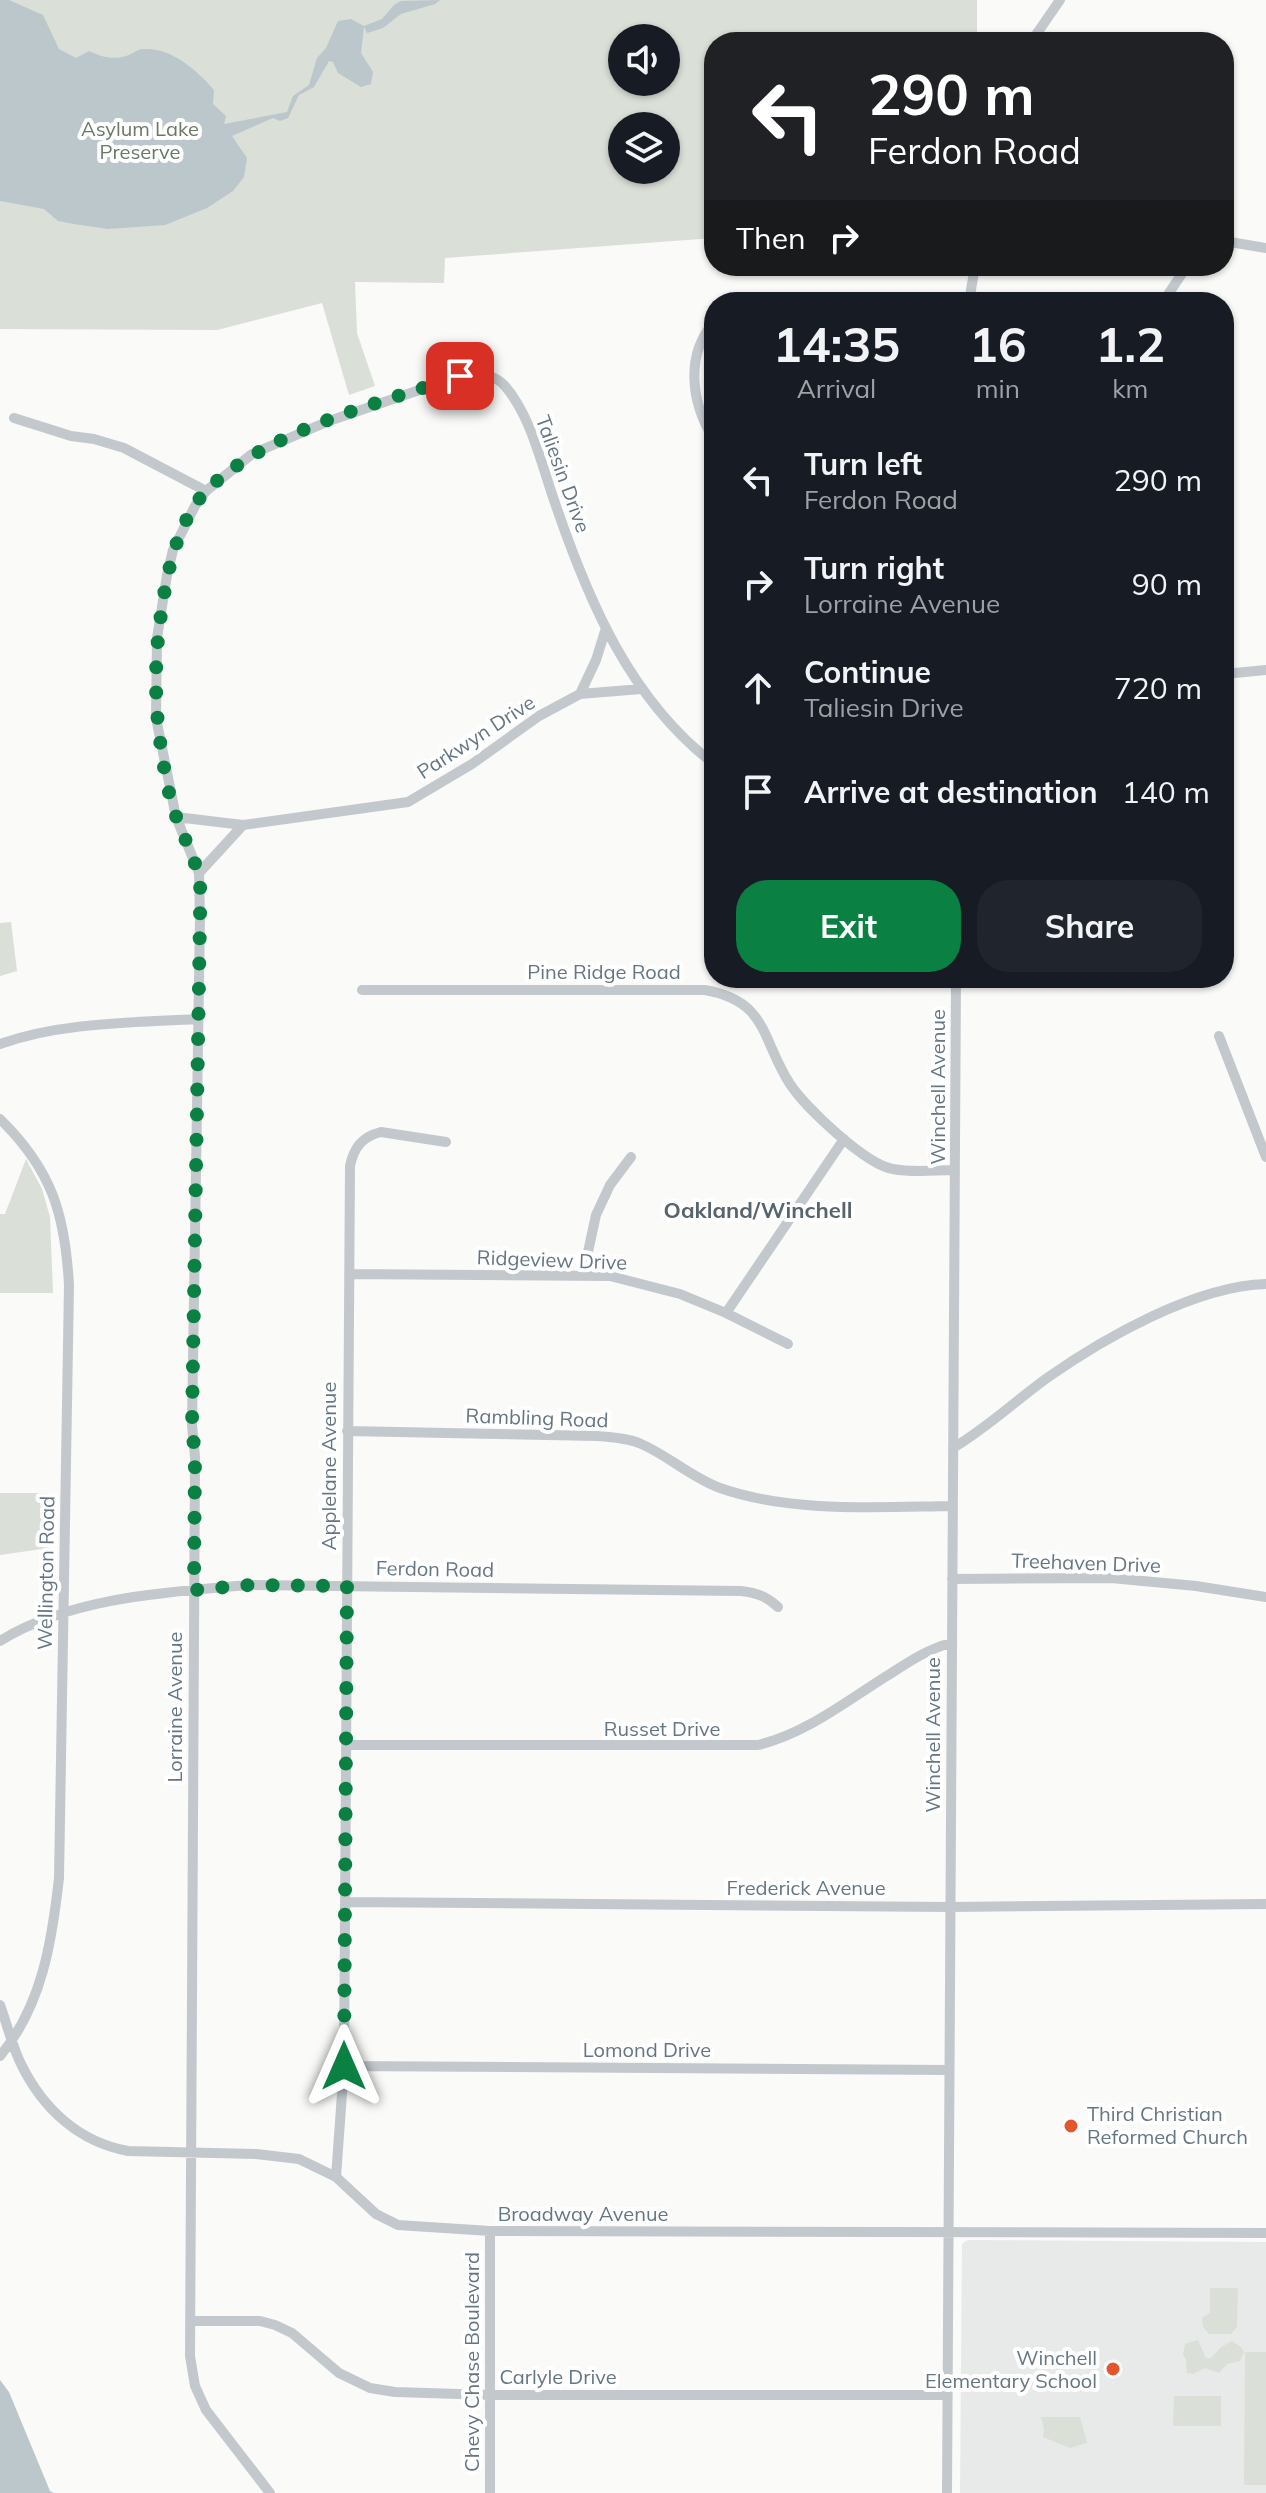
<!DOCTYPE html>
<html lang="en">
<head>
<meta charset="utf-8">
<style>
  body { margin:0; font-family:Mulish,sans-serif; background:#20242c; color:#f1f3f6; height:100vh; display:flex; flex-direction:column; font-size:30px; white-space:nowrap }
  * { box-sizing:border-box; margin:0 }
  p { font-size:26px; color:#9ea1a6 }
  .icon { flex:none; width:44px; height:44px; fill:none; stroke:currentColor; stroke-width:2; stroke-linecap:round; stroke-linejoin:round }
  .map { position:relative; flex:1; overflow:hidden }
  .drawer { position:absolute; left:704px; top:292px; width:530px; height:696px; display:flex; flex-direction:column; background:#171b24; border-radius:32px; box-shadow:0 2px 6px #0004 }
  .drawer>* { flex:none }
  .guide { position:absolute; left:704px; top:32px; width:530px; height:244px; border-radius:32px; box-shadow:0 2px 6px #0004; background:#202124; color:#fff; overflow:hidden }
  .tools { position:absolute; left:608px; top:24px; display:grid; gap:16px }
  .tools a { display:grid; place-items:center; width:72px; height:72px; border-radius:50%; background:#171b24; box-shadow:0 2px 6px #0004; font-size:40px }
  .pin { position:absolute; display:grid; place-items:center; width:68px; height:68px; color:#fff; margin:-34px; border-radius:16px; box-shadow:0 4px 12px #0006 }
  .me { position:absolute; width:88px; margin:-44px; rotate:0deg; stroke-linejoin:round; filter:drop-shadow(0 0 6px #0008) }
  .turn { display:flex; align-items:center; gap:28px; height:168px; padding:0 32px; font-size:36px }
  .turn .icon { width:104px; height:104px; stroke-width:2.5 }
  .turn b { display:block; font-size:56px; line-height:68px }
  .then { display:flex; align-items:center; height:76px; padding:0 32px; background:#0003; gap:16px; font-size:30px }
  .eta { display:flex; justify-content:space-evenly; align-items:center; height:136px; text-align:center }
  .eta b { font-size:48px; font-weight:700; line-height:56px }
  .cta { display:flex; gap:16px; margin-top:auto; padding:16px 32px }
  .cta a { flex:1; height:92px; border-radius:32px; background:#0b8043; color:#fff; font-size:32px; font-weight:700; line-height:92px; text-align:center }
  .cta a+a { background:#20242c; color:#f1f3f6 }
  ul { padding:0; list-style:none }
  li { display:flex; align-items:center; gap:24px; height:104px; padding:0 32px }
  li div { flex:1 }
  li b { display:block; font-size:30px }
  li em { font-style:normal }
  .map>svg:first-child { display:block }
  .built { fill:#e8e9e9 }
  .green { fill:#dadfd7; fill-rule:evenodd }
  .water { fill:#bbc7cb }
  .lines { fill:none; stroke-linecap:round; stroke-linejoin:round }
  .street { stroke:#c3c8cc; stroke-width:10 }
  .route { stroke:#0b8043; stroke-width:14; stroke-dasharray:0 25.2 }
  .poi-dot { fill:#e4572e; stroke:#fff; stroke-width:3 }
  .labels { text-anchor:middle; stroke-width:8; stroke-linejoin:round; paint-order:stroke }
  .park-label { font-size:20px; fill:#687a64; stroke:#fff }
  .street-label { font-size:20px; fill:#657683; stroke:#fff }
  .poi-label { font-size:20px; fill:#657683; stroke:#fff; text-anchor:start }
  .neighbourhood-label { font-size:22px; font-weight:bold; fill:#57646e; stroke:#fff }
</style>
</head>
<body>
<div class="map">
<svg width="1266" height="2493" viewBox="0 0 1266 2493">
  <rect width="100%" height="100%" fill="#fafaf8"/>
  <path class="built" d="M 968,2240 L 1266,2242 L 1266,2493 L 960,2493 L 962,2244 Z"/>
  <path class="green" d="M 0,0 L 977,0 L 977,42 L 714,42 L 714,238 L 445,258 L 444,283 L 355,282 L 357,333 L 375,386 L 349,395 L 322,303 L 217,330 L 0,329 ZM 622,38 L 666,38 L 666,82 L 622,82 ZM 622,126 L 666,126 L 666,170 L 622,170 Z
    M 11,922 L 17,971 L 0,976 L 0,923 Z
    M 26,1159 L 42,1189 L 50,1217 L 53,1293 L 0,1293 L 0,1214 L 5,1214 Z
    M 0,1493 L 49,1493 L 49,1548 L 0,1555 Z
    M 1210,2288 L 1238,2288 L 1237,2327 L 1231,2334 L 1209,2334 L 1203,2327 L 1202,2318 L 1210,2313 Z
    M 1198,2340 L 1206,2358 L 1211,2358 L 1221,2347 L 1232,2341 L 1242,2348 L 1244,2353 L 1240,2361 L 1227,2364 L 1219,2373 L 1205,2368 L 1193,2374 L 1187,2373 L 1186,2359 L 1183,2355 L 1185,2344 Z
    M 1245,2352 L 1266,2352 L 1266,2485 L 1244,2485 Z
    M 1174,2396 L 1221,2396 L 1221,2426 L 1173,2426 Z
    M 1041,2417 L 1080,2417 L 1087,2443 L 1070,2448 L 1043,2437 L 1044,2429 Z"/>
  <path class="water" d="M 0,0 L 9,0 L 43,15 L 59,49 L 76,58 L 89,51 C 102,57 112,60 126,56 C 133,54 137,49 144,49 C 171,47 198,71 214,90 L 213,104 L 226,116 L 224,124 L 287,112 L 293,96 L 309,85 L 317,58 L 326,48 L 338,21 L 351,19 L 364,26 L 382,19 L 394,5 L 401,1 L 440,0 L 435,4 L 401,14 L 383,28 L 367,33 L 364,27 L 361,53 L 373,72 L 371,84 L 361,87 L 338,73 L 333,62 L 329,61 L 314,87 L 299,95 L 288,118 L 280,121 L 273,118 L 232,136 L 247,158 L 244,177 L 233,191 L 207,208 L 165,225 L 108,229 L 74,224 L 58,221 L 44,209 L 0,201 Z
    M 0,2380 L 9,2392 L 50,2491 L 54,2493 L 0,2493 Z"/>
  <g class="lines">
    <path class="street" d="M 1031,42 L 1060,0
      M 1224,228 L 1224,242
      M 1224,241 L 1266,248
      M 969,302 L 975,266
      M 1163,302 L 1187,266
      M 14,418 L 71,436 L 94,439 L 124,448 L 206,491
      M 713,438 C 691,402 685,355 714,322
      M 1224,674 L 1266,670
      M 580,694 L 596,660 L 606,628
      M 176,817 L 243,825
      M 199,873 L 243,825 L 408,802 L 472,764 L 539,716 L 580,694 L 641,689
      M 362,990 L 705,990 C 768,1001 761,1039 790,1084 C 805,1107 866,1165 893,1169 C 913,1173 935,1170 955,1170
      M 1219,1036 L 1266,1157
      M 0,1044 C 62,1022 132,1023 197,1019
      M 0,1119 C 52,1170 65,1214 69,1285 L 59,1878 C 52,1941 42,2006 0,2056
      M 349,1274 L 610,1276 L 680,1294 L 726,1313 L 788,1344
      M 583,1275 L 596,1215 L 610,1185 L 631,1157
      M 726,1313 L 844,1139
      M 347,1431 L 597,1436 C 611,1437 626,1438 639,1443 C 668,1455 690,1477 720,1488 C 791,1513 877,1507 952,1506
      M 953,1448 C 988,1427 1014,1402 1047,1378 C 1104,1338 1195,1286 1266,1284
      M 952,1579 L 1111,1578 L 1196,1586 L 1266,1597
      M 0,1641 C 71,1597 168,1592 249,1585 L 741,1591 C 757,1593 766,1596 778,1607
      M 346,1745 L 758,1745 C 806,1734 849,1699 890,1674 C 910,1661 928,1649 951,1643
      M 345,1902 L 950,1907 L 1266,1904
      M 0,2005 C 7,2024 12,2046 21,2064 C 43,2109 79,2142 128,2151 L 256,2154 L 299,2159 L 336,2177 L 376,2214 L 398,2225 L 490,2231 L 1266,2233
      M 344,2066 L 949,2070
      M 336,2177 L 344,2066 L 350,1166 C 354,1147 362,1137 381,1132 L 446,1142
      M 191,2321 L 260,2321 L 275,2325 L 292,2333 L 339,2373 L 370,2388 L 395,2392 L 490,2395 L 947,2395
      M 270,2493 L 206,2410 L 195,2386 L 190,2356 L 195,1457 L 192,1425 L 200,918 L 199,873 L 176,817 L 156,718 L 157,638 L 167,575 L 173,550 L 195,506 L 206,491 L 252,454 L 329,421 L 460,376 C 477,373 492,372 505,386 C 532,418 541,464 555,503 C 588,600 630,700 714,764
      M 490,2493 L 490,2231
      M 947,2493 L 956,978"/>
  </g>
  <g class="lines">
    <path class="route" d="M 344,2066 L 347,1586 L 249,1585 L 194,1590 L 195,1457 L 192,1425 L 200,918 C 200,903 202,884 197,870 C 192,852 183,836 177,819 C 169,798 165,775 162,754 C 154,705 154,657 162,608 C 167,571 179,518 207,490 C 268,430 380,403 460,376"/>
  </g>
  <g class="poi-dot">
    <circle cx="1071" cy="2126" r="8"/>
    <circle cx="1113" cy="2369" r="8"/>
  </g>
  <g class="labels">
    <g class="park-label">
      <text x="140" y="136">Asylum Lake<tspan x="140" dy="23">Preserve</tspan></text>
    </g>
    <g class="street-label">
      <text transform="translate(563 474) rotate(70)" y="7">Taliesin Drive</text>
      <text transform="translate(476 737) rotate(-33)" y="7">Parkwyn Drive</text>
      <text x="604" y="979">Pine Ridge Road</text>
      <text transform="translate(938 1087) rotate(-90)" y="7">Winchell Avenue</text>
      <text transform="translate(552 1260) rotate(2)" y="7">Ridgeview Drive</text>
      <text transform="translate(537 1418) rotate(2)" y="7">Rambling Road</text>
      <text transform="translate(329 1466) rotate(-90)" y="7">Applelane Avenue</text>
      <text transform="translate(1086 1563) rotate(2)" y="7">Treehaven Drive</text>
      <text transform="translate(435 1569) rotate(1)" y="7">Ferdon Road</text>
      <text transform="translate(46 1573) rotate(-89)" y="7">Wellington Road</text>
      <text transform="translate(175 1707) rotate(-90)" y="7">Lorraine Avenue</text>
      <text x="662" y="1736">Russet Drive</text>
      <text transform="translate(933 1735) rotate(-90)" y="7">Winchell Avenue</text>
      <text x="806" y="1895">Frederick Avenue</text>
      <text x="647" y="2057">Lomond Drive</text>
      <text x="583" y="2221">Broadway Avenue</text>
      <text transform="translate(472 2362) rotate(-90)" y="7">Chevy Chase Boulevard</text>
      <text x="558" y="2384">Carlyle Drive</text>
    </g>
    <g class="poi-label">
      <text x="1087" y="2121">Third Christian<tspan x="1087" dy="23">Reformed Church</tspan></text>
      <text x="1097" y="2365" text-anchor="end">Winchell<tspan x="1097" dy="23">Elementary School</tspan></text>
    </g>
    <g class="neighbourhood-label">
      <text x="758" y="1218">Oakland/Winchell</text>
    </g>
  </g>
</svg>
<div class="tools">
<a><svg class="icon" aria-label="sound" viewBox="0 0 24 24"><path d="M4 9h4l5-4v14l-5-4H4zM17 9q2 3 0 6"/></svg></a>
<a><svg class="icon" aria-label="layers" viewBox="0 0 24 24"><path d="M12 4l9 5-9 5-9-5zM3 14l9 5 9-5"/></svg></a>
</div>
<div class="pin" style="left:460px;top:376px;background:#d93025"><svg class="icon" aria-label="arrive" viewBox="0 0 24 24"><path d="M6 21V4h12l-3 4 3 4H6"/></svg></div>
<svg class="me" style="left:344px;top:2066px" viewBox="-20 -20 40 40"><path d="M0-17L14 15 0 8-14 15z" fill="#0b8043" stroke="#fff" stroke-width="4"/></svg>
<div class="guide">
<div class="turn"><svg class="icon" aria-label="left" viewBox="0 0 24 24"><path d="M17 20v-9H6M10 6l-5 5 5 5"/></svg><div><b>290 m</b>Ferdon Road</div></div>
<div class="then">Then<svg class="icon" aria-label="right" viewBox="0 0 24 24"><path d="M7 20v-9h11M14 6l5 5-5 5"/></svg></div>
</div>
<section class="drawer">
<div class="eta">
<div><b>14:35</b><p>Arrival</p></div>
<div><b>16</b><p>min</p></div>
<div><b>1.2</b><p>km</p></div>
</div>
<ul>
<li><svg class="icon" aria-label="left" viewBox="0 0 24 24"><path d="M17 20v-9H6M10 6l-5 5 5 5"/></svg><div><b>Turn left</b><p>Ferdon Road</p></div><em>290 m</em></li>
<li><svg class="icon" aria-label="right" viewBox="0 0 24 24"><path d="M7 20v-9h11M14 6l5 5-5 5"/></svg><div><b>Turn right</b><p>Lorraine Avenue</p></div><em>90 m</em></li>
<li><svg class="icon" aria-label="ahead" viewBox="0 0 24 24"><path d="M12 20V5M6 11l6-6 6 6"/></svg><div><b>Continue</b><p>Taliesin Drive</p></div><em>720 m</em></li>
<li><svg class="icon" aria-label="arrive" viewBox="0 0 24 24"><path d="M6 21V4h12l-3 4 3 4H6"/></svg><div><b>Arrive at destination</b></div><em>140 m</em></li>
</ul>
<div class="cta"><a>Exit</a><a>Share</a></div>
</section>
</div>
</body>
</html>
